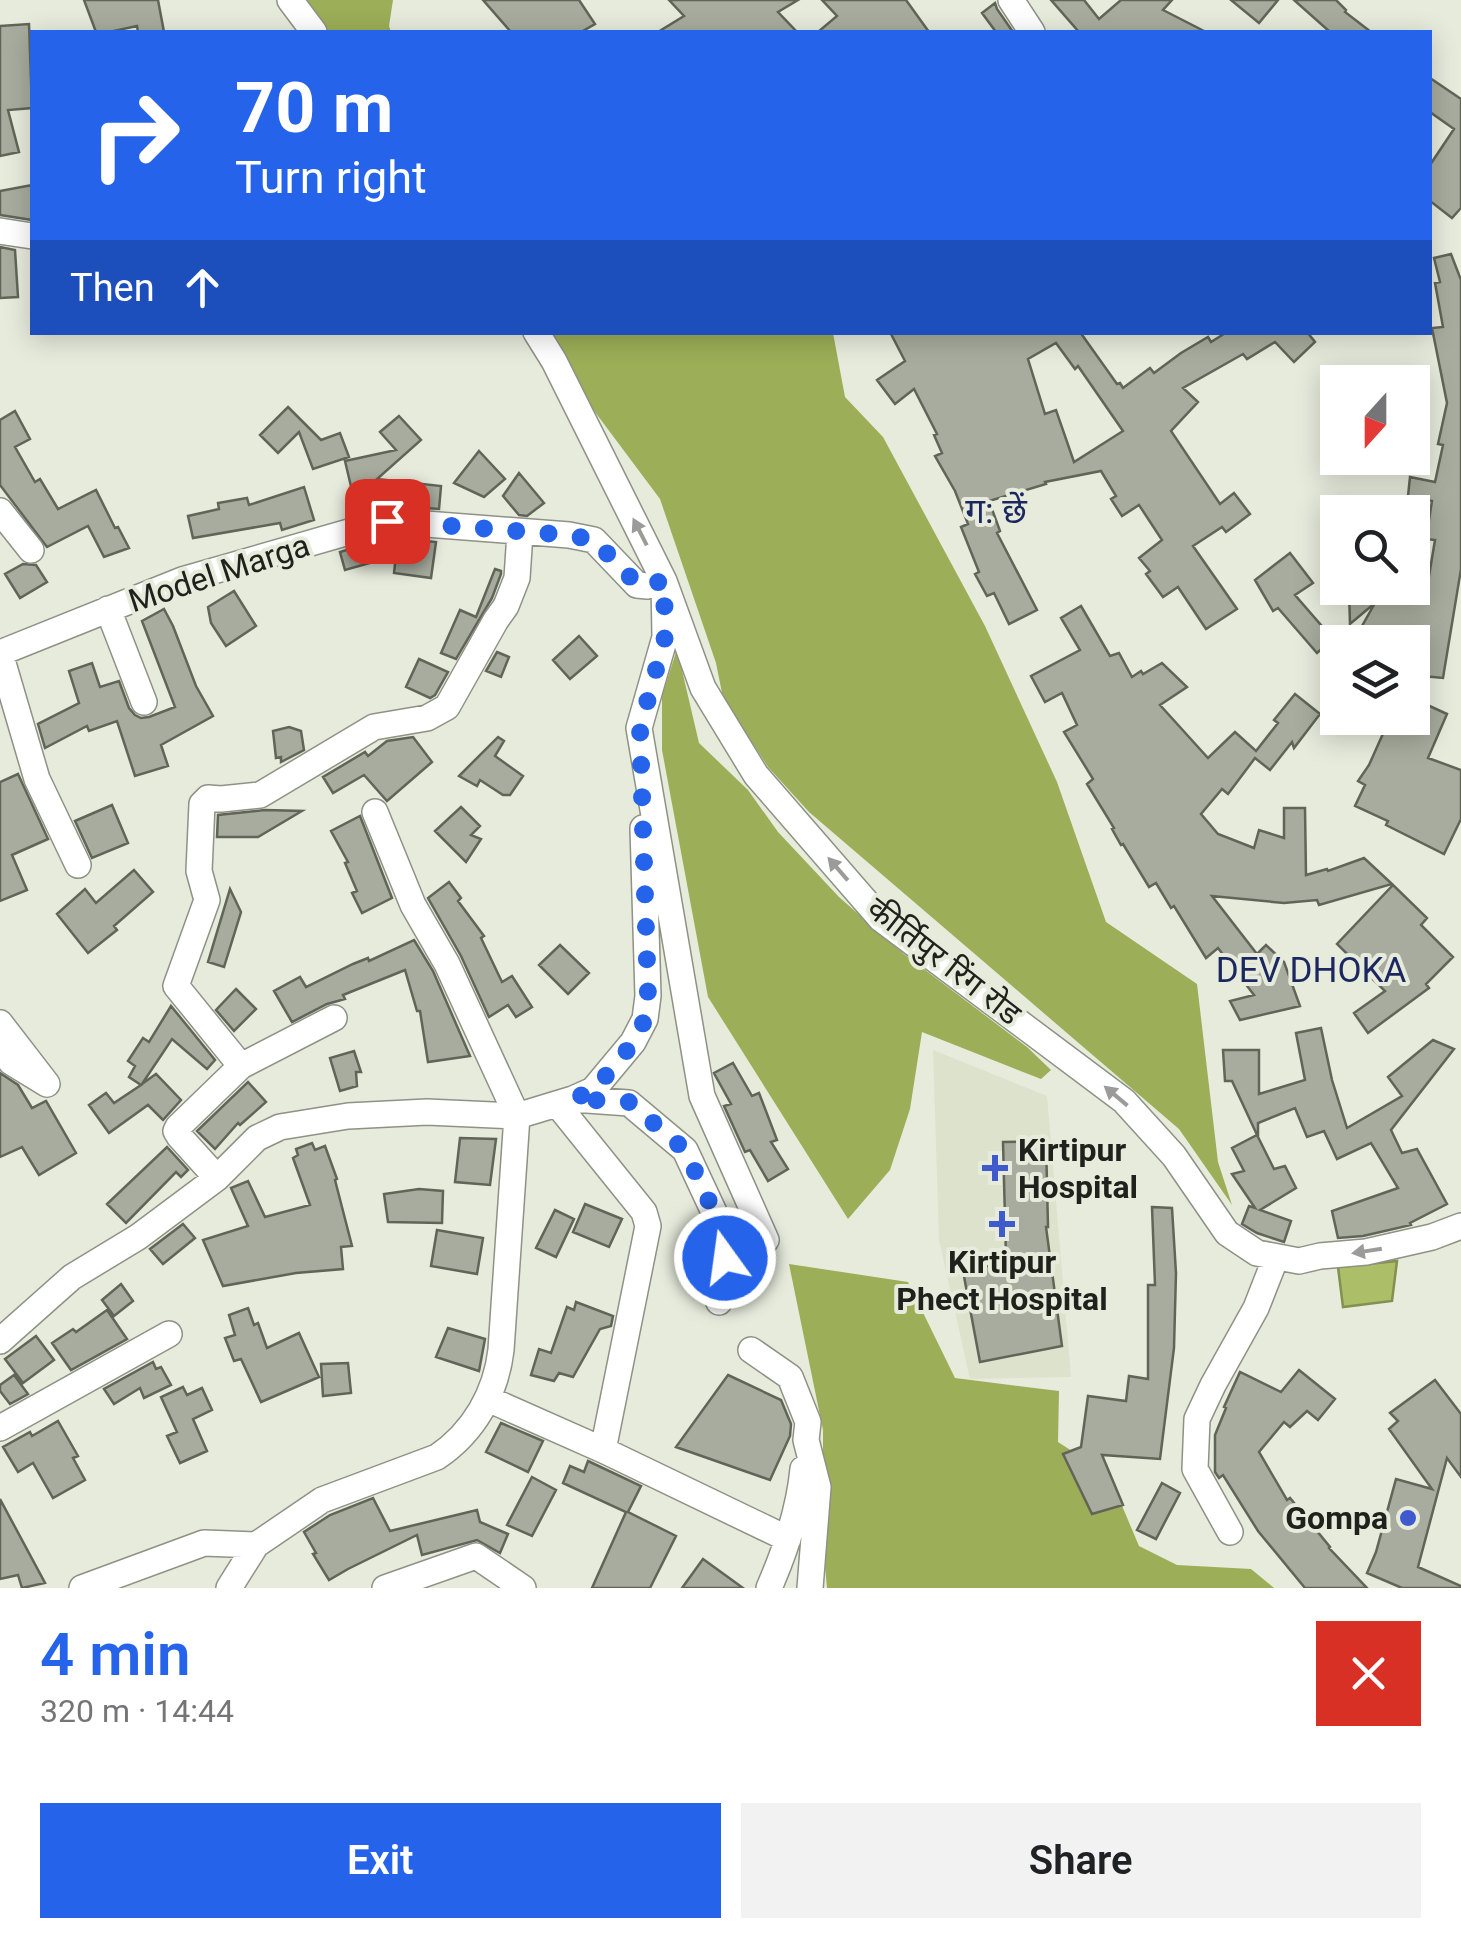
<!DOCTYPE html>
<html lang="en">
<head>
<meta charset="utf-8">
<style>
  body { margin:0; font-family:Roboto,"Noto Sans Devanagari",sans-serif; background:#f2f2f2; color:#202124; height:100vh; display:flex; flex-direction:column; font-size:38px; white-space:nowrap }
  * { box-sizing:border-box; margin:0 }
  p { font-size:32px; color:#757577 }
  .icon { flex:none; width:55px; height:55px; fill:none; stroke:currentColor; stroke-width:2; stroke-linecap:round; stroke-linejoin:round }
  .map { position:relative; height:1588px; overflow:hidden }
  .drawer { display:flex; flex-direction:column; background:#fff; flex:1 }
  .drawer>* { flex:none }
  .hud { position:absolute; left:30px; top:30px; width:1402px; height:305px; border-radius:0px; box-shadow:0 5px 25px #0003; background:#2563eb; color:#fff; overflow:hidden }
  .needle { width:65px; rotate:201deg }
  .buttons { position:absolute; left:1320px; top:365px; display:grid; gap:20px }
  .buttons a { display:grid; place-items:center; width:110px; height:110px; border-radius:0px; background:#fff; box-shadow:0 5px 25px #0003; font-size:50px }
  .pin { position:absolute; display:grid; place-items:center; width:85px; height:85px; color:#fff; margin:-42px; border-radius:20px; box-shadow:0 5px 15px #0006 }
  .me { position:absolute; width:110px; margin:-55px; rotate:346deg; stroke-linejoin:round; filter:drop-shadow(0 0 8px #0008) }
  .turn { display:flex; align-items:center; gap:35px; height:210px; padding:0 40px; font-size:45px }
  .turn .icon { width:130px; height:130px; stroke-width:2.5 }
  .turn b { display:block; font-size:70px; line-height:85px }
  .then { display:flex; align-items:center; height:95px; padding:0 40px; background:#0003; gap:20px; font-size:38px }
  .round { display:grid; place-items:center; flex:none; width:105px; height:105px; border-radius:0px; background:#f2f2f2 }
  .head { display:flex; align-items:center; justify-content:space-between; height:170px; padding:0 40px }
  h1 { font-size:60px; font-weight:600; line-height:75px; color:#2563eb }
  .primary-button { display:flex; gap:20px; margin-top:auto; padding:20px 40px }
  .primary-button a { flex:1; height:115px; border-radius:0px; background:#2563eb; color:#fff; font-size:40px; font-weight:600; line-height:115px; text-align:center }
  .primary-button a+a { background:#f2f2f2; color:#202124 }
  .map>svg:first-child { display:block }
  .built { fill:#dce2cc }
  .forest { fill:#9cae57 }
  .water { fill:#acbf68; stroke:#829051; stroke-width:2.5 }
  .building { fill:#a8ac9e; stroke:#616558; stroke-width:2.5; fill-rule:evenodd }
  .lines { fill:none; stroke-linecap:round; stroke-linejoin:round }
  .minor-casing { stroke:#8e9285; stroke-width:28 }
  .minor { stroke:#fff; stroke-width:25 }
  .oneway { fill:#9b9b99 }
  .route { stroke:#2563eb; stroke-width:18; stroke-dasharray:0 32.4 }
  .poi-dot { fill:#3e5acc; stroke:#e7ebdc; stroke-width:4 }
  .labels { text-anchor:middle; stroke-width:8; stroke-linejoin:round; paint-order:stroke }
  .street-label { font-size:32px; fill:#20211c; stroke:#e7ebdc }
  .poi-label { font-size:32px; font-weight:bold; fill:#20211c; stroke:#e7ebdc; text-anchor:start }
  .neighbourhood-label { font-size:35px; fill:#1a285f; stroke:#e7ebdc }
</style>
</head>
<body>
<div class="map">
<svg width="1461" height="1588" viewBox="0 0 1461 1588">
  <rect width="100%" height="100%" fill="#e7ebdc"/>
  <path class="built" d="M 933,1050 L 1047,1096 L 1071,1377 L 970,1379 L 939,1240 Z"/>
  <path class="forest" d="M 278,0 L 393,0 L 389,26 L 391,32 L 301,32 Z
    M 536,333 L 833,333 L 845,397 L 883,437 L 985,626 L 1057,782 L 1106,922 L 1197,984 L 1218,1162 L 1232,1205 L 1179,1129 L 809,812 L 768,767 L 723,698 L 716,663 L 660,499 Z
    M 677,649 L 699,743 L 748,790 L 778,832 L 839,897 L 904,954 L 1027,1047 L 1051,1070 L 1041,1079 L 922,1032 L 910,1109 L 890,1170 L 848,1219 L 708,997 L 662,750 L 662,696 Z
    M 789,1264 L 908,1282 L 955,1378 L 1059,1391 L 1058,1442 L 1109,1475 L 1139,1546 L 1177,1565 L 1251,1569 L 1274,1588 L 827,1588 L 823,1543 L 823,1430 Z"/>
  <path class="water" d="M 1397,1261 L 1392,1301 L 1343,1307 L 1338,1267 Z"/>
  <path class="building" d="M 84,0 L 158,0 L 164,32 L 138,32 L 137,26 L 109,32 L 96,32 Z
    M 483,0 L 579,0 L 595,24 L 581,32 L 511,32 Z
    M 669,0 L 798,0 L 778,12 L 797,32 L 658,32 L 684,16 Z
    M 822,0 L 906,0 L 929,32 L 818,32 L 837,16 Z
    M 1051,0 L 1084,0 L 1099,19 L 1121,0 L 1172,0 L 1163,10 L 1206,32 L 1079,32 Z
    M 1231,0 L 1278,0 L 1259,23 Z
    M 1294,0 L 1336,0 L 1346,10 L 1345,12 L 1371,32 L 1330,32 Z
    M 995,3 L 997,9 L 1013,32 L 996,32 L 982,13 Z
    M 29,24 L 32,108 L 8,110 L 19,152 L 0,156 L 0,26 Z
    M 1430,78 L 1461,99 L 1461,208 L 1452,218 L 1430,201 L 1430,165 L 1454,129 L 1430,112 Z
    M 32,185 L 32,220 L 0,215 L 0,191 Z
    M 0,247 L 15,250 L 18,297 L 0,298 Z
    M 1451,254 L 1461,280 L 1461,569 L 1443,678 L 1412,675 L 1412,642 L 1353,642 L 1375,603 L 1350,624 L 1349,591 L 1427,588 L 1435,540 L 1426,539 L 1432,501 L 1408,496 L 1410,477 L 1435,482 L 1443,445 L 1438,444 L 1447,403 L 1432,328 L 1443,327 L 1435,283 L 1440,282 L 1434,258 Z
    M 890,332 L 1080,332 L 1117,384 L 1120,383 L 1123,388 L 1150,368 L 1154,373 L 1181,353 L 1208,337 L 1211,342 L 1227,332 L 1307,332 L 1315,342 L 1294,362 L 1275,342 L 1247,359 L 1243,354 L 1183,388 L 1198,402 L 1171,431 L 1220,504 L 1234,493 L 1250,514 L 1226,532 L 1222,527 L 1193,546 L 1237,609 L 1206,629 L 1178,587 L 1163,597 L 1146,574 L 1150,571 L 1139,558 L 1162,540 L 1139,505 L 1122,516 L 1111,499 L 1116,496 L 1101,471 L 1045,482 L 1046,484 L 989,501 L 1000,531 L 997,533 L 1037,610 L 1009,624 L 994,593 L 987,596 L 975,574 L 979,572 L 961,527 L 968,524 L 955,491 L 935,456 L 942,453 L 934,435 L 937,434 L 914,389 L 895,404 L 877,380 L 905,361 ZM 1056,343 L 1075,369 L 1078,366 L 1123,431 L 1074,462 L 1056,410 L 1045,414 L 1028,359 Z
    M 288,407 L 321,440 L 340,433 L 349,457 L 313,469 L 299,432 L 278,453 L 260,435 Z
    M 15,411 L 30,439 L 15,447 L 35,482 L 40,479 L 58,509 L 96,490 L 115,528 L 118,527 L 129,548 L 104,557 L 88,526 L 47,547 L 0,485 L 0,420 Z
    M 399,416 L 421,440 L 377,479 L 441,486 L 439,509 L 397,506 L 398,487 L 354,499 L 345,461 L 396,450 L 380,432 Z
    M 479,451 L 505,479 L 484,497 L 454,483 Z
    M 519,473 L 544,503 L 527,516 L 519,515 L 503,496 Z
    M 304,487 L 314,520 L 282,530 L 280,523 L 193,538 L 188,516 L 219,509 L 218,503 L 247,498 L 249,505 Z
    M 398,538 L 436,542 L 431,578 L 394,573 Z
    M 365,544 L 370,563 L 345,570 L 340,552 Z
    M 1290,553 L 1313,583 L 1295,595 L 1333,639 L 1317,653 L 1278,608 L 1273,611 L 1255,580 Z
    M 23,564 L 36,565 L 47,582 L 20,598 L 5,574 Z
    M 495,569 L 501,571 L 501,574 L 492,598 L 456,659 L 441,653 L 460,610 L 476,617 Z
    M 234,591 L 256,626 L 226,646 L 211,623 L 208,607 Z
    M 1081,606 L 1110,656 L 1119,653 L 1132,677 L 1141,671 L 1143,674 L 1162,663 L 1187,687 L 1160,705 L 1208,758 L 1235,732 L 1256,751 L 1278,723 L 1274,720 L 1295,694 L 1320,714 L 1294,748 L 1292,742 L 1270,770 L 1255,758 L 1228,794 L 1222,789 L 1201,814 L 1218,834 L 1254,848 L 1259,830 L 1284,838 L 1284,808 L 1305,808 L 1306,875 L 1327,869 L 1328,871 L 1364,858 L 1392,884 L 1319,905 L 1317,900 L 1284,903 L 1212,896 L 1257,954 L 1266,945 L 1284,962 L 1300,1006 L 1240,1020 L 1230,1001 L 1254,995 L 1218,948 L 1206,958 L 1174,906 L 1171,908 L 1156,883 L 1149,887 L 1123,844 L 1121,845 L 1112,829 L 1114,828 L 1087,784 L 1093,779 L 1064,732 L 1077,725 L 1062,693 L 1045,702 L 1031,676 L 1080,650 L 1061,618 Z
    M 164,609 L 173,626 L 196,686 L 213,716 L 161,745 L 168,766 L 135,776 L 117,721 L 89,731 L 87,726 L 45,748 L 38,724 L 79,703 L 69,671 L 92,663 L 100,687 L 119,681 L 129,708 L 135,715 L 141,718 L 149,717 L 175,707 L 142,621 Z
    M 579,636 L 597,656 L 570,679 L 553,660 Z
    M 497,652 L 509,657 L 501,677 L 486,671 Z
    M 419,659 L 448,672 L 435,695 L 430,698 L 406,687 Z
    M 1412,698 L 1447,714 L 1428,758 L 1461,770 L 1461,819 L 1444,854 L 1386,825 L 1388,821 L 1355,806 L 1365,785 L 1358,781 L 1369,765 L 1390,718 L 1412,718 Z
    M 289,727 L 301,731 L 304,750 L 281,762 L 281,757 L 276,758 L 273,731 Z
    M 413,737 L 432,762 L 387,801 L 364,775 L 333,793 L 323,777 L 365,752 L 368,756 L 387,741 Z
    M 498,737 L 504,741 L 495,756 L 523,776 L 510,795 L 503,795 L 480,780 L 477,786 L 459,776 Z
    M 18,774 L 48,839 L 12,855 L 27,890 L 0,901 L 0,782 Z
    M 112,805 L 128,843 L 92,858 L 75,821 Z
    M 461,807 L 480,826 L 471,835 L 481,839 L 466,862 L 435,831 Z
    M 265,810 L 302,811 L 258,837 L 217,837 L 218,815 Z
    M 360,816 L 392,898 L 362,913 L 352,893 L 357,891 L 345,863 L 348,862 L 331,831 Z
    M 134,870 L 153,892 L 114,926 L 117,930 L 88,953 L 57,914 L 85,889 L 96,903 Z
    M 449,882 L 461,898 L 458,901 L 484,936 L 481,938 L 502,982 L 512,976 L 532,1007 L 516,1017 L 508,1005 L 489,1017 L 461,956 L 428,898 Z
    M 1393,885 L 1427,918 L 1421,925 L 1453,957 L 1426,984 L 1429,988 L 1368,1033 L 1354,1013 L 1385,991 L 1337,944 Z
    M 230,889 L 241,912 L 224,967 L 208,962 Z
    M 414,940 L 433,971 L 470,1056 L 428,1062 L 420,1011 L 417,1011 L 405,970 L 343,995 L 345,999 L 327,1004 L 292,1022 L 274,991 L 300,977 L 306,987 L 353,964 L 368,958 L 369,961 Z
    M 560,945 L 589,973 L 568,994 L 539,965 Z
    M 236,989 L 256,1009 L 234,1031 L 216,1010 Z
    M 171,1006 L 215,1060 L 207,1069 L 172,1039 L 142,1084 L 156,1074 L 181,1100 L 163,1120 L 148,1105 L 109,1133 L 89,1105 L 106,1093 L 114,1103 L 141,1085 L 129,1077 L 135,1066 L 128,1061 L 143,1038 L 149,1042 Z
    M 1321,1028 L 1332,1080 L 1347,1128 L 1402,1096 L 1388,1077 L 1433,1040 L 1454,1049 L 1391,1130 L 1402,1153 L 1417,1149 L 1447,1204 L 1410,1223 L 1411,1225 L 1363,1236 L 1338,1238 L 1332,1211 L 1398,1188 L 1371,1143 L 1337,1159 L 1324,1131 L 1307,1137 L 1295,1108 L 1258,1123 L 1258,1137 L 1232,1081 L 1225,1081 L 1223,1050 L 1259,1050 L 1259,1094 L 1305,1080 L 1296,1033 Z
    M 354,1051 L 361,1072 L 356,1072 L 357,1086 L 340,1091 L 330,1058 Z
    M 733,1063 L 752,1096 L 759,1093 L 777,1140 L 771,1142 L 788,1169 L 768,1181 L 750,1150 L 745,1152 L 724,1106 L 731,1104 L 715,1075 L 714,1073 Z
    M 0,1073 L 18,1085 L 32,1108 L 46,1101 L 76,1153 L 39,1175 L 22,1147 L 0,1157 Z
    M 248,1082 L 266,1102 L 240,1125 L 238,1123 L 215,1149 L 197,1131 Z
    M 1257,1135 L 1274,1169 L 1285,1166 L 1296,1188 L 1260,1210 L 1291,1221 L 1284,1242 L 1257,1233 L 1242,1224 L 1249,1206 L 1255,1208 L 1232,1174 L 1244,1171 L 1232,1148 Z
    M 460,1138 L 496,1139 L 490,1185 L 455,1182 Z
    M 1046,1141 L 1048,1227 L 1046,1227 L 1062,1346 L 980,1362 L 963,1271 L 1005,1263 L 1004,1258 L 1006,1257 L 1003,1142 Z
    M 312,1143 L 315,1150 L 325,1146 L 337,1179 L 335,1180 L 352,1246 L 341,1247 L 343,1269 L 296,1273 L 223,1286 L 203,1240 L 248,1226 L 231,1188 L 248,1181 L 265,1217 L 310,1205 L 293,1158 L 298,1155 L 296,1149 Z
    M 167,1147 L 188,1170 L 181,1177 L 176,1172 L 126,1223 L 107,1204 Z
    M 419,1189 L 443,1191 L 442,1223 L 388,1222 L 384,1194 Z
    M 585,1204 L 622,1219 L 609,1247 L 573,1232 Z
    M 1152,1207 L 1172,1208 L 1176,1273 L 1174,1348 L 1160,1459 L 1102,1455 L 1123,1505 L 1092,1514 L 1063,1454 L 1081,1447 L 1088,1396 L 1126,1401 L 1129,1376 L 1148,1379 L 1148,1285 L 1155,1285 Z
    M 555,1210 L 574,1219 L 556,1257 L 536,1248 Z
    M 183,1224 L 195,1238 L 163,1264 L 150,1249 Z
    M 437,1230 L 483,1238 L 477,1274 L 431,1266 Z
    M 121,1284 L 133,1301 L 114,1316 L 102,1300 Z
    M 576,1302 L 613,1316 L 611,1326 L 600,1329 L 573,1377 L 559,1373 L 554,1381 L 531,1375 L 539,1349 L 551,1353 L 567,1307 L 574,1310 Z
    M 248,1308 L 254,1325 L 258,1323 L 267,1348 L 299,1333 L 319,1377 L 261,1402 L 241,1359 L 234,1361 L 225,1338 L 235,1335 L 229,1315 Z
    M 107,1310 L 127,1339 L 71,1370 L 52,1343 L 73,1329 L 76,1332 Z
    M 448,1328 L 485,1339 L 479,1371 L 436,1357 Z
    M 36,1336 L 54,1360 L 23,1383 L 5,1359 Z
    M 153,1362 L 156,1369 L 161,1367 L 171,1385 L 144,1398 L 140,1388 L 114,1404 L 104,1389 Z
    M 348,1363 L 351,1393 L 323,1396 L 321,1364 Z
    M 1299,1370 L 1335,1399 L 1318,1420 L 1307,1411 L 1290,1427 L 1284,1422 L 1259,1452 L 1287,1500 L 1290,1498 L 1330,1547 L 1329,1548 L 1367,1588 L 1305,1588 L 1258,1531 L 1223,1475 L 1219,1478 L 1215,1472 L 1215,1435 L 1226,1408 L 1224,1407 L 1240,1372 L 1281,1392 Z
    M 14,1375 L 28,1394 L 10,1404 L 0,1391 L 0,1385 Z
    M 728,1375 L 781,1400 L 791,1424 L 790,1436 L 770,1480 L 676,1447 Z
    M 1435,1380 L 1461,1414 L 1461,1477 L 1447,1458 L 1418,1567 L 1461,1586 L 1461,1588 L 1402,1588 L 1367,1573 L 1376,1552 L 1396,1479 L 1432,1489 L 1389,1429 L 1398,1421 L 1390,1413 Z
    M 183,1387 L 187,1395 L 202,1388 L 212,1410 L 193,1419 L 207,1451 L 180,1463 L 167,1436 L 177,1432 L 161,1397 Z
    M 58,1421 L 78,1456 L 73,1458 L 85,1480 L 53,1498 L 33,1463 L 18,1472 L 3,1447 L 30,1432 L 32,1436 Z
    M 501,1423 L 543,1441 L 528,1472 L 486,1452 Z
    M 588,1461 L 641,1486 L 628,1512 L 676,1536 L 650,1588 L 592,1588 L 626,1512 L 563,1483 L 570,1466 L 584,1472 Z
    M 532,1477 L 556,1490 L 532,1536 L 507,1525 Z
    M 1162,1483 L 1180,1493 L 1156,1539 L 1137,1530 Z
    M 373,1498 L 390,1531 L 477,1510 L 480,1522 L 508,1534 L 500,1553 L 477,1540 L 422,1555 L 417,1535 L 348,1569 L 329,1580 L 313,1554 L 316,1553 L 304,1532 L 330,1515 Z
    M 0,1499 L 45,1583 L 22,1588 L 18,1575 L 0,1579 Z
    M 703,1559 L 743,1588 L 682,1588 Z"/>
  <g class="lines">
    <g class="minor-casing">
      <path id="minor" d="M 290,0 L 314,32
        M 1011,0 L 1032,32
        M 0,231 L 32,236
        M 536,332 L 554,361 L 664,581 L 703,688 L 756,775 L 881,919 L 1124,1101 L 1174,1156 L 1227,1233 L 1257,1253 L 1299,1261 L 1320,1256 L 1366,1252 L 1432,1237 L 1461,1226
        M 0,511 L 31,550
        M 108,609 L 144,702
        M 78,865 L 37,779 L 0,653 L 182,580 L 387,521 L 569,535 L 594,540 L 637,585 L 647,586 L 664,581 L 665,637 L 639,728 L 702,1096 L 766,1240 L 719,1302 L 725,1258 L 720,1225 L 685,1150 L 629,1103 L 573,1099 L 517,1116 L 501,1350 C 496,1393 474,1432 437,1457 L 322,1500 L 256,1545 L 229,1588
        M 0,1023 L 47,1084 L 11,1062 L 0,1036
        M 241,1066 L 176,986 L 207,900 L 199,871 L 202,804 L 208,798 L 221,799 L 260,795 L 374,727 L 427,718 L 447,707 L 496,620 L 506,606 L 517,578 L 520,533
        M 573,1099 L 593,1090 L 633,1042 L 645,1019 L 648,996 L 643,828
        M 557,1104 L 644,1212 L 648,1226 L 603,1450
        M 217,1178 L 179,1136 L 176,1131 L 178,1127 L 241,1066 L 334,1018
        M 0,1341 L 72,1277 L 138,1237 L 217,1178 L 257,1138 L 280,1127 L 348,1116 L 427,1112 L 517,1116 L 447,964 L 413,905 L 375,812
        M 751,1350 L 790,1377 L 808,1422 L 806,1440 L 818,1487 L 810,1588
        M 488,1399 L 603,1450 L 788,1539
        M 0,1428 L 169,1334
        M 1230,1532 L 1195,1469 L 1197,1419 L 1213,1385 L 1256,1308 L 1276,1257
        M 82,1588 L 204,1543 L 256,1545
        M 385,1588 L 476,1556 L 523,1588
        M 769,1588 C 786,1549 799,1511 803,1469"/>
    </g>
    <use href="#minor" class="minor"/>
  </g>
  <defs><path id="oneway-solid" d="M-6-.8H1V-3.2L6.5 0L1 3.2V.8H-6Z" transform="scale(2.5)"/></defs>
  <g class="oneway">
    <use href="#oneway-solid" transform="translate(640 532) rotate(-117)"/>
    <use href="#oneway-solid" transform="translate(838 869) rotate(-131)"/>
    <use href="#oneway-solid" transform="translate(1116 1096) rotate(-140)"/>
    <use href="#oneway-solid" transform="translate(1367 1251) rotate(171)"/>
  </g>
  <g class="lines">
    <path class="route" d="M 387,521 L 569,535 L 594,540 L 637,584 L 647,586 L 664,580 L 665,637 L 640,728 L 648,996 L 645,1019 L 634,1042 L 594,1090 L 573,1099 L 629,1102 L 685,1150 L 720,1225 L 725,1258"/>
  </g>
  <g class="poi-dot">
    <path d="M990 1153h10v10h10v10h-10v10h-10v-10h-10v-10h10z"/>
    <path d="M997 1209h10v10h10v10h-10v10h-10v-10h-10v-10h10z"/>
    <circle cx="1408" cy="1518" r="10"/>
  </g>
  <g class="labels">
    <g class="street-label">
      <text transform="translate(219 573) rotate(-18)" y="11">Model Marga</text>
      <text transform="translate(944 961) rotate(38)" y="11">कीर्तिपुर रिंग रोड</text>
    </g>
    <g class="poi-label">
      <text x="1018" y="1161">Kirtipur<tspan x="1018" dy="37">Hospital</tspan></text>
      <text x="1002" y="1273" text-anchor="middle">Kirtipur<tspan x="1002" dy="37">Phect Hospital</tspan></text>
      <text x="1388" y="1529" text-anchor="end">Gompa</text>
    </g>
    <g class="neighbourhood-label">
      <text x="996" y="523">ग: छें</text>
      <text x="1311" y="982">DEV DHOKA</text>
    </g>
  </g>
</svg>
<div class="buttons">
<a><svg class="needle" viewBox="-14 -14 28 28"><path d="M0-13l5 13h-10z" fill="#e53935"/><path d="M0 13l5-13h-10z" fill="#757577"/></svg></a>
<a><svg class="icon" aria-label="search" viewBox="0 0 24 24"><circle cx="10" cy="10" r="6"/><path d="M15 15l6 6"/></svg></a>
<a><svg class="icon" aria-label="layers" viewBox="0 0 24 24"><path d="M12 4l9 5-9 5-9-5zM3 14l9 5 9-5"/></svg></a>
</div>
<div class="pin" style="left:387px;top:521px;background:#d93025"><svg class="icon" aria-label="arrive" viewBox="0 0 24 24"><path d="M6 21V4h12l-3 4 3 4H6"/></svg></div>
<svg class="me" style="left:725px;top:1258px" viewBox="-20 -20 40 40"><circle r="17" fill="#2563eb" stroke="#fff" stroke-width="3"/><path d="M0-11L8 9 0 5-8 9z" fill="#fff"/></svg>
<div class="hud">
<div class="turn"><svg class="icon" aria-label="right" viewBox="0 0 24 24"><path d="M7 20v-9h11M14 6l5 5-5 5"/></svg><div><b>70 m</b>Turn right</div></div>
<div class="then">Then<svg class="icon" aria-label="ahead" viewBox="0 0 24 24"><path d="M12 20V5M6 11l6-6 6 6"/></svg></div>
</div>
</div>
<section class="drawer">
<div class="head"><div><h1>4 min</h1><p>320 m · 14:44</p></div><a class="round" style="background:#d93025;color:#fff"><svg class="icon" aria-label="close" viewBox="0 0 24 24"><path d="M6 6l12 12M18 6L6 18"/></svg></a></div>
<div class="primary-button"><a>Exit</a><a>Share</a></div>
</section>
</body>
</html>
